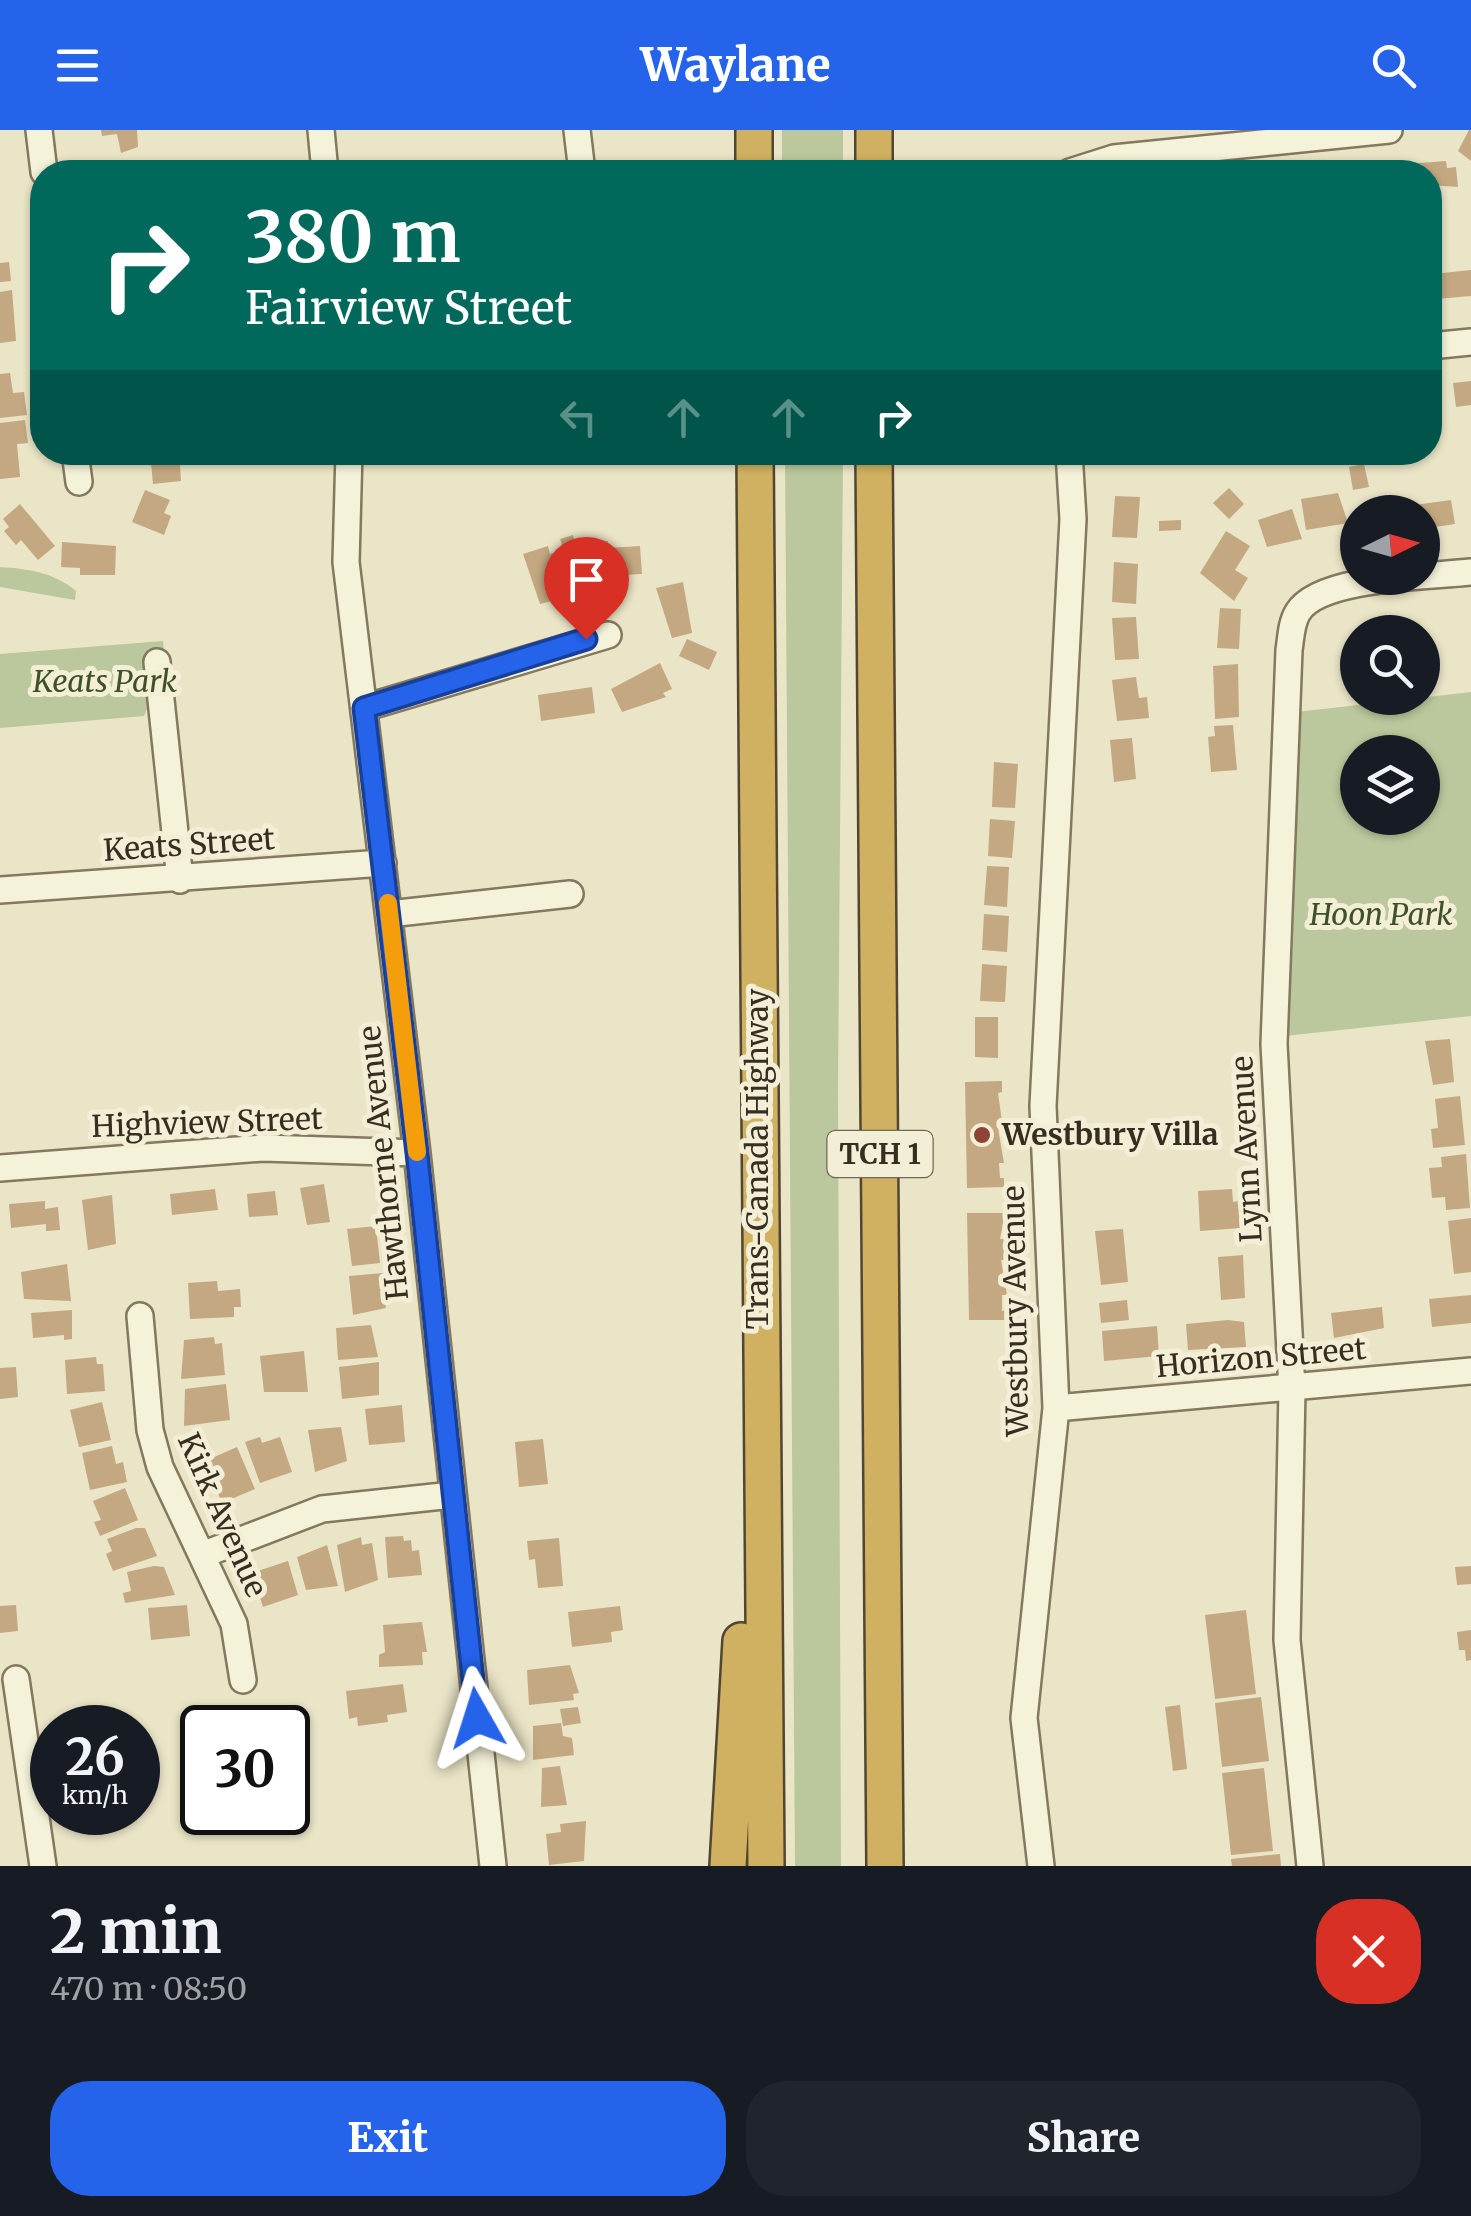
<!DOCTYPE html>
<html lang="en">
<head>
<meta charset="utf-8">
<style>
  body { margin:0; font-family:Merriweather,serif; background:#20242c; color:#f1f3f6; height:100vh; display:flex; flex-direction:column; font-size:38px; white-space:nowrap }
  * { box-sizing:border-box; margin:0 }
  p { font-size:32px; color:#9ea1a6 }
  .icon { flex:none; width:55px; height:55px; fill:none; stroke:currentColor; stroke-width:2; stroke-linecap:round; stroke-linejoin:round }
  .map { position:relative; height:1736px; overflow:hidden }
  .details { display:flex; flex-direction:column; background:#171b24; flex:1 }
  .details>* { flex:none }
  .banner { position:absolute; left:30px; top:30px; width:1412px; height:305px; border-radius:40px; box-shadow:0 2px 8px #0004; background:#00695c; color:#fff; overflow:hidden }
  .needle { width:65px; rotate:85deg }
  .buttons { position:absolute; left:1340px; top:365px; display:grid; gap:20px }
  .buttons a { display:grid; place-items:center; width:100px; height:100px; border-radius:50%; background:#171b24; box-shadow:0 2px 8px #0004; font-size:50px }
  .speed { position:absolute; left:30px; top:1575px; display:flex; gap:20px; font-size:50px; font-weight:700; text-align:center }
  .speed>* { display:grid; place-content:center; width:130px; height:130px; border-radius:50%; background:#171b24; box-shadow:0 2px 8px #0004; line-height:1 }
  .speed small { font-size:25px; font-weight:400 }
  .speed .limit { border:5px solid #111; border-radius:15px; background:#fff; color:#111 }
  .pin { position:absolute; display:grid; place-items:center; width:85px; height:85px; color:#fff; margin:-102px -42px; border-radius:50% 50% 50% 0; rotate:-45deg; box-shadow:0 0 10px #0007 }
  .pin .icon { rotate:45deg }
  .me { position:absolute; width:110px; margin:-55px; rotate:354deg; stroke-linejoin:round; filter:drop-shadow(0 0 8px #0008) }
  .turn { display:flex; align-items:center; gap:35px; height:210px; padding:0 50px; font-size:45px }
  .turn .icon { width:130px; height:130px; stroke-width:2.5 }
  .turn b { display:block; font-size:70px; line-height:85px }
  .lanes { display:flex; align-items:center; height:95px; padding:0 50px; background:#0003; justify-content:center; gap:50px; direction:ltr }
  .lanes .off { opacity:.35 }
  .round { display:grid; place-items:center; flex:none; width:105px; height:105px; border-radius:40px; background:#20242c }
  .headline { display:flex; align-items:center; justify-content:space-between; height:170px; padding:0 50px }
  h1 { font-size:60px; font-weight:800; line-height:75px }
  .primary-button { display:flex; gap:20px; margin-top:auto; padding:20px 50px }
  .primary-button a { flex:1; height:115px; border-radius:40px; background:#2563eb; color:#fff; font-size:40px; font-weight:800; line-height:115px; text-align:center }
  .primary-button a+a { background:#20242c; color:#f1f3f6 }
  header { display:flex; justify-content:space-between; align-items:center; height:130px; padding:0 50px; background:#2563eb; color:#fff; font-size:45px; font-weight:800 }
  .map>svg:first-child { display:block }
  .green { fill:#bbc79c; fill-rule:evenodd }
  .building { fill:#c4a881 }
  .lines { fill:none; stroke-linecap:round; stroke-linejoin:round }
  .minor-casing { stroke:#84785e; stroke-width:30 }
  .highway-casing { stroke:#524632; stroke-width:40 }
  .minor { stroke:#f5f2da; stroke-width:25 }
  .highway { stroke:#d0b161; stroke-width:35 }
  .route-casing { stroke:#184099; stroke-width:25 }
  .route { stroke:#2563eb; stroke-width:18 }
  .slow { stroke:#f59e0b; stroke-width:18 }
  .poi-dot { fill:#8d4335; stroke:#f2efd6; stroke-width:4 }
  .labels { text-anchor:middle; stroke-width:10; stroke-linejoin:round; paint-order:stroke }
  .shield { fill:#f2efd6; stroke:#6e6857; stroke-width:2.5 }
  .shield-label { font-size:28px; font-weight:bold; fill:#362e21 }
  .park-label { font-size:30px; font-style:italic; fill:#405029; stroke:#f2efd6 }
  .street-label { font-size:30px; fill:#362e21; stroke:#f2efd6 }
  .poi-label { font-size:30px; font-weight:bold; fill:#362e21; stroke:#f2efd6; text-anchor:start }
</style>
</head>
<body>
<header><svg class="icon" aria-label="menu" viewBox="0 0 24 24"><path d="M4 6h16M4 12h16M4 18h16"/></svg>Waylane<svg class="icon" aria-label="search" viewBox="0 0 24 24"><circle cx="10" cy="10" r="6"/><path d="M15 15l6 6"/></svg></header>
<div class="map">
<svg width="1471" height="1736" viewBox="0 0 1471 1736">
  <rect width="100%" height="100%" fill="#eae5c7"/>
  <path class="green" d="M 782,0 L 843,0 L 843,42 L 782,42 Z
    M 785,323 L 843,323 L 838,959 L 841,1736 L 795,1736 Z
    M 0,437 C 29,439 53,442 76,461 L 75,470 L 0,457 Z
    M 163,511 L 165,533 L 144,586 L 0,598 L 0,524 Z
    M 1471,562 L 1471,886 L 1285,906 L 1297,582 ZM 1358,622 L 1422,622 L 1422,688 L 1358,688 Z"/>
  <path class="building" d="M 101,0 L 137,0 L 138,17 L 121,23 L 117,4 L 102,6 Z
    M 1469,0 L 1471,0 L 1471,31 L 1458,21 Z
    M 1446,31 L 1447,38 L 1456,37 L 1458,57 L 1430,55 L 1430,42 L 1407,42 L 1406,34 Z
    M 1399,36 L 1400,42 L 1362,42 L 1362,40 Z
    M 9,132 L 11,151 L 0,152 L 0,133 Z
    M 1471,140 L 1471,166 L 1436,169 L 1433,144 Z
    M 12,160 L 16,211 L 0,213 L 0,162 Z
    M 10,243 L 13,263 L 24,262 L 27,285 L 0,288 L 0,244 Z
    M 1471,251 L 1471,275 L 1456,277 L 1453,253 Z
    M 1430,258 L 1438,258 L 1440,277 L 1430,278 Z
    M 25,290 L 28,313 L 17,314 L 20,347 L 0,349 L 0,293 Z
    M 150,322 L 179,322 L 181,351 L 153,354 Z
    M 1170,322 L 1216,322 L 1216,330 L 1171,334 Z
    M 1364,334 L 1369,357 L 1353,360 L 1349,337 Z
    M 1229,358 L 1244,374 L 1229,389 L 1213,373 Z
    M 145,360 L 170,370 L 164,383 L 171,386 L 164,405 L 132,392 Z
    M 1338,363 L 1348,393 L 1306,400 L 1301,369 Z
    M 1115,366 L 1140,367 L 1137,408 L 1112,407 Z
    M 1451,370 L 1455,394 L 1422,399 L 1422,382 L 1416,382 L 1415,375 Z
    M 1389,371 L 1390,377 L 1407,374 L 1408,382 L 1368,382 L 1367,375 Z
    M 20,374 L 55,416 L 38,430 L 21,410 L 16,415 L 4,401 L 9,397 L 3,389 Z
    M 1292,379 L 1302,409 L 1267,417 L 1258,390 Z
    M 1181,390 L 1181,400 L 1159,401 L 1159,391 Z
    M 1226,401 L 1250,416 L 1235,440 L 1248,448 L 1234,471 L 1200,443 Z
    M 573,405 L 576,416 L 564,420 L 560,409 Z
    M 608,411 L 608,418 L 640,416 L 642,444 L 606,446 L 606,434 L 587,435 L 585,412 Z
    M 62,412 L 116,416 L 115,445 L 80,445 L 80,438 L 61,437 Z
    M 548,416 L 550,424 L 562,420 L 572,453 L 556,458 L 559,469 L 540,474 L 523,424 Z
    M 1114,432 L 1138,434 L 1136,474 L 1112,472 Z
    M 683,452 L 692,503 L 672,508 L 656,458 Z
    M 1220,478 L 1241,479 L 1239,519 L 1217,518 Z
    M 1136,487 L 1139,529 L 1115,530 L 1112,488 Z
    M 687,509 L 717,522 L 709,540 L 679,526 Z
    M 660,533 L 672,559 L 663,563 L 666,567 L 622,582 L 611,559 Z
    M 1238,534 L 1239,587 L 1215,589 L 1213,536 Z
    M 1136,547 L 1139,568 L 1147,567 L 1149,588 L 1117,591 L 1112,550 Z
    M 592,557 L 595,583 L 541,591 L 538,565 Z
    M 1233,595 L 1237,640 L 1211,642 L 1208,607 L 1215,606 L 1214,596 Z
    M 1132,608 L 1136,649 L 1114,652 L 1110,610 Z
    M 994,632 L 1018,634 L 1015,678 L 992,677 Z
    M 990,689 L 1015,691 L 1012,728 L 988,726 Z
    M 987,736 L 1009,737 L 1007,777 L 984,775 Z
    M 984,784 L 1009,786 L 1007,822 L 982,820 Z
    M 982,834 L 1007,836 L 1005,872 L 980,871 Z
    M 975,887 L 998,887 L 998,928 L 975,927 Z
    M 1450,909 L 1454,952 L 1433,955 L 1425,911 Z
    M 1002,951 L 1002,962 L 998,963 L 1003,998 L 998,998 L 1004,1033 L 999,1033 L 1000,1048 L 1004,1048 L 1004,1057 L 967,1058 L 965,952 Z
    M 1460,966 L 1465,1015 L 1433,1018 L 1431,999 L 1438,998 L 1435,969 Z
    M 1466,1024 L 1470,1078 L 1446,1080 L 1445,1067 L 1432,1068 L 1429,1038 L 1442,1037 L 1441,1027 Z
    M 324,1054 L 330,1092 L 307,1095 L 300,1058 Z
    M 215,1059 L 218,1080 L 172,1085 L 170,1064 Z
    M 1232,1059 L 1233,1072 L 1239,1071 L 1241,1098 L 1200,1101 L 1198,1061 Z
    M 275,1061 L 278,1085 L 249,1087 L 247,1064 Z
    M 112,1065 L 116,1114 L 88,1120 L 82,1070 Z
    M 45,1071 L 45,1079 L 58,1077 L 60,1100 L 46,1101 L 46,1094 L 11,1098 L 9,1074 Z
    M 967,1083 L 1005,1083 L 1000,1109 L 1005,1109 L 1006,1130 L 1001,1130 L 1007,1165 L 1002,1165 L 1002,1181 L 1007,1180 L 1007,1190 L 969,1190 Z
    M 1471,1088 L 1471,1142 L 1454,1144 L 1448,1091 Z
    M 376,1096 L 380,1133 L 352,1136 L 347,1099 Z
    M 1123,1099 L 1128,1152 L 1101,1155 L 1095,1101 Z
    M 1243,1125 L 1245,1168 L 1221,1170 L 1218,1127 Z
    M 67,1134 L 71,1171 L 24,1169 L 21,1142 Z
    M 383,1143 L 386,1178 L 353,1185 L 349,1146 Z
    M 217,1151 L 218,1161 L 240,1159 L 241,1177 L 234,1177 L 234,1187 L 190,1189 L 188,1153 Z
    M 1471,1165 L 1471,1193 L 1432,1197 L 1429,1169 Z
    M 1127,1170 L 1129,1190 L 1101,1193 L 1099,1173 Z
    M 1382,1177 L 1384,1198 L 1334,1208 L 1331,1183 Z
    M 72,1180 L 72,1209 L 64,1210 L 64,1205 L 33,1208 L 31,1183 Z
    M 1228,1190 L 1244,1192 L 1246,1217 L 1188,1220 L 1186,1194 Z
    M 371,1195 L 378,1227 L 338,1230 L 336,1198 Z
    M 1157,1196 L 1159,1226 L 1104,1231 L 1102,1201 Z
    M 214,1207 L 215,1214 L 222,1213 L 225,1245 L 181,1249 L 184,1210 Z
    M 304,1221 L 308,1262 L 264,1262 L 260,1226 Z
    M 96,1227 L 97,1234 L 103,1234 L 105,1261 L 67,1264 L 65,1230 Z
    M 379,1232 L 379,1265 L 342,1269 L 339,1237 Z
    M 16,1237 L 18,1267 L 0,1269 L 0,1238 Z
    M 226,1254 L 230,1290 L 184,1296 L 185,1259 Z
    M 102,1272 L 111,1310 L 79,1317 L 70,1280 Z
    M 402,1275 L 405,1312 L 369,1315 L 365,1279 Z
    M 341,1297 L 347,1331 L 315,1342 L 308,1300 Z
    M 260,1307 L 262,1313 L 280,1307 L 292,1342 L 260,1353 L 245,1312 Z
    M 543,1309 L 548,1354 L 519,1357 L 515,1312 Z
    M 112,1316 L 116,1334 L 123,1332 L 127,1352 L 90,1360 L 82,1323 Z
    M 237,1317 L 255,1359 L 222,1373 L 205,1331 Z
    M 125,1358 L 138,1390 L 100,1406 L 94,1392 L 101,1390 L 93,1371 Z
    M 136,1398 L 145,1398 L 157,1426 L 113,1441 L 106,1424 L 112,1421 L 107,1409 Z
    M 403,1406 L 404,1411 L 411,1410 L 412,1421 L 419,1420 L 422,1445 L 388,1448 L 385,1407 Z
    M 361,1407 L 362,1415 L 372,1413 L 378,1450 L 345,1462 L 337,1415 Z
    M 559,1408 L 563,1456 L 538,1458 L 535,1429 L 529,1430 L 527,1411 Z
    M 327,1415 L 338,1456 L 306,1460 L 297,1427 Z
    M 288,1431 L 298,1465 L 263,1477 L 252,1443 Z
    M 154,1436 L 164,1437 L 175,1465 L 125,1473 L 123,1463 L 131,1461 L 127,1442 Z
    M 1471,1436 L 1471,1454 L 1457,1455 L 1455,1437 Z
    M 16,1475 L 18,1501 L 0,1503 L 0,1476 Z
    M 187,1475 L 190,1506 L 151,1510 L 148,1478 Z
    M 620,1476 L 623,1500 L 611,1502 L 612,1512 L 572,1517 L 568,1482 Z
    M 1246,1480 L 1256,1564 L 1215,1569 L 1205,1485 Z
    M 422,1492 L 427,1522 L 422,1522 L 423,1535 L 379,1537 L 379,1525 L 385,1522 L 383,1495 Z
    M 1471,1500 L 1471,1530 L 1466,1531 L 1465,1520 L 1459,1520 L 1457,1502 Z
    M 570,1535 L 579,1563 L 573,1564 L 574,1570 L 529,1575 L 527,1540 Z
    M 403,1554 L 407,1582 L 387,1585 L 388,1592 L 358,1596 L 357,1587 L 349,1589 L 346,1561 Z
    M 1261,1567 L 1269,1631 L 1222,1637 L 1215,1573 Z
    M 1180,1575 L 1187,1639 L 1173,1641 L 1165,1577 Z
    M 578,1577 L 581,1593 L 563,1596 L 560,1579 Z
    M 561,1593 L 563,1606 L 572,1608 L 574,1625 L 533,1630 L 533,1596 Z
    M 560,1636 L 567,1675 L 541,1677 L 542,1638 Z
    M 1264,1638 L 1273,1721 L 1231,1725 L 1222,1643 Z
    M 586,1691 L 584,1731 L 549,1735 L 546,1704 L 561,1702 L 560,1694 Z
    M 1280,1724 L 1281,1736 L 1232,1736 L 1231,1729 Z"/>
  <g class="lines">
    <g class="minor-casing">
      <path id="minor" d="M 39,0 L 44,42
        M 321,0 L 325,42
        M 577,0 L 582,42
        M 1070,42 L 1114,28 L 1389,0
        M 1430,216 L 1471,212
        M 75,322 L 79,352
        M 349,322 L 346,432 L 417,1023 L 493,1736
        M 157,532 L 180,750
        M 364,578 L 608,505
        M 0,760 L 383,733
        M 389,784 L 570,764
        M 0,1038 L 263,1018 L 417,1023
        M 140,1186 L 150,1300 L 160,1337 L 234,1494 L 243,1550
        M 1056,1278 L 1471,1241
        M 202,1425 L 322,1379 L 452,1365
        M 16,1549 L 43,1736
        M 1041,1736 L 1024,1588 L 1056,1278 L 1043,976 L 1073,389 L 1069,322
        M 1310,1736 L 1287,1510 L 1292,1260 L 1274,914 L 1289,520 C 1291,508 1291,493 1298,482 C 1321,446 1430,447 1471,442"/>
    </g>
    <g class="highway-casing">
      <path id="highway" d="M 754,0 L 754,42
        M 874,42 L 874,0
        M 755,322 L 766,1736
        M 874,322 L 885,1736
        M 728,1736 L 741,1511"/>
    </g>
    <use href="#minor" class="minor"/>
    <use href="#highway" class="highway"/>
  </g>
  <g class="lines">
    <g class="route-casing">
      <path id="route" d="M 477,1588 L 417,1023 L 364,578 L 586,509"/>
    </g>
    <use href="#route" class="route"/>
    <path class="slow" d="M 388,773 L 417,1022"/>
  </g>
  <circle class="poi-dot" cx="982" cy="1005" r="10"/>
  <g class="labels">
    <rect class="shield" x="827.5" y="1001" width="105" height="46" rx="8"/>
    <g class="shield-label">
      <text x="880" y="1034">TCH 1</text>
    </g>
    <g class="park-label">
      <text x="105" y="562">Keats Park</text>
      <text x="1381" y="795">Hoon Park</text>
    </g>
    <g class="street-label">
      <text transform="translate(189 715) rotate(-4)" y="10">Keats Street</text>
      <text transform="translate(207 993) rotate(-2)" y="10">Highview Street</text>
      <text transform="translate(1247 1019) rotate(-93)" y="10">Lynn Avenue</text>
      <text transform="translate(758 1029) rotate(-90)" y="10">Trans-Canada Highway</text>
      <text transform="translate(384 1033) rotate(-96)" y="10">Hawthorne Avenue</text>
      <text transform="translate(1016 1181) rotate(-91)" y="10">Westbury Avenue</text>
      <text transform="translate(1261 1228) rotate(-5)" y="10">Horizon Street</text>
      <text transform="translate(222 1385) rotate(66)" y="10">Kirk Avenue</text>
    </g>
    <g class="poi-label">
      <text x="1002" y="1015">Westbury Villa</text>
    </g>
  </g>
</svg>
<div class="buttons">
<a><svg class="needle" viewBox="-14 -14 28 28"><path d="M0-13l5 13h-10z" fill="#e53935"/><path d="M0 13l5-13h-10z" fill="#9ea1a6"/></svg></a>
<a><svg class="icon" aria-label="search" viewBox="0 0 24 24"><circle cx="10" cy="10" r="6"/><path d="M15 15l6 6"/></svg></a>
<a><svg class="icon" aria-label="layers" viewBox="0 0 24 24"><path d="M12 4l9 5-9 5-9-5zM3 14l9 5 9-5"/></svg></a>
</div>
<div class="speed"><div>26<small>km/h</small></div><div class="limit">30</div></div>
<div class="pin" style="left:586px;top:509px;background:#d93025"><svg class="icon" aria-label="arrive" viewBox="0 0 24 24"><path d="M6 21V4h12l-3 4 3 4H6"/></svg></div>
<svg class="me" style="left:477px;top:1588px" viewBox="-20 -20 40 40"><path d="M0-17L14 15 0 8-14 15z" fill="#2563eb" stroke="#fff" stroke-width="4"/></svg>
<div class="banner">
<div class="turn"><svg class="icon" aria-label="right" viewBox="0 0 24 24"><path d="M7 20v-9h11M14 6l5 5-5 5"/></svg><div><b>380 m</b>Fairview Street</div></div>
<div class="lanes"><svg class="icon off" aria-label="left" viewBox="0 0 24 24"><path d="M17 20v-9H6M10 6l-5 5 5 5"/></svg><svg class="icon off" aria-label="ahead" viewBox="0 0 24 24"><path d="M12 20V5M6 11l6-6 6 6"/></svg><svg class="icon off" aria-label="ahead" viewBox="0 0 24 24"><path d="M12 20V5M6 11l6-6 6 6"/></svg><svg class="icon" aria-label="right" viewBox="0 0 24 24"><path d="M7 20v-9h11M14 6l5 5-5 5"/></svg></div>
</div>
</div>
<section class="details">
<div class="headline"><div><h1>2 min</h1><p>470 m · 08:50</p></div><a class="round" style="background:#d93025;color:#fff"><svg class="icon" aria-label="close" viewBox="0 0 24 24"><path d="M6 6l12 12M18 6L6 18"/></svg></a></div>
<div class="primary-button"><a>Exit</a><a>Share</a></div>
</section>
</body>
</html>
